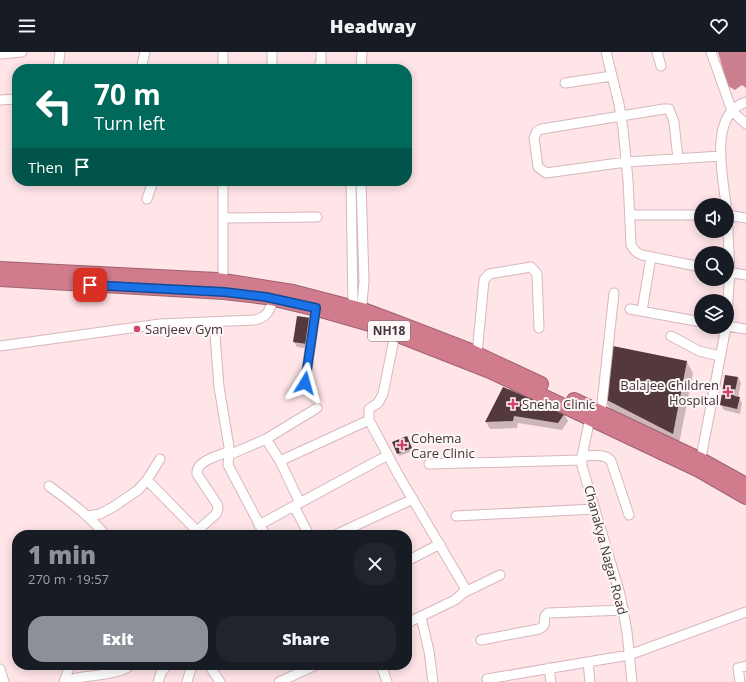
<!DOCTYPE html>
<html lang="en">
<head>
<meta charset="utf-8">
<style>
  body { margin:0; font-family:"Open Sans",sans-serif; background:#20242c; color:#f1f3f6; height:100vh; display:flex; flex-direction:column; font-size:15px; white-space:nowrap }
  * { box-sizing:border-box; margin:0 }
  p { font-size:13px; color:#9ea1a6 }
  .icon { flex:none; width:22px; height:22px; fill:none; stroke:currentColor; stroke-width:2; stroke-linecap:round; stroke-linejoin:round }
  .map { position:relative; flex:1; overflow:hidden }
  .details { position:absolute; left:12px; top:478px; width:400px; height:140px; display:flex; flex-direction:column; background:#171b24; border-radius:16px; box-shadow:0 2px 10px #0003 }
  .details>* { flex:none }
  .top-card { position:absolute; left:12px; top:12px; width:400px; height:122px; border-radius:16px; box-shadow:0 2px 10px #0003; background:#00695c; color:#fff; overflow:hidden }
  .fabs { position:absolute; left:694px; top:146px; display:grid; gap:8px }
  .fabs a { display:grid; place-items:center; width:40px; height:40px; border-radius:50%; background:#171b24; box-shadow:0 2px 10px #0003; font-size:20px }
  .pin { position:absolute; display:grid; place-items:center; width:34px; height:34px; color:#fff; margin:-17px; border-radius:8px; box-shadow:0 2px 6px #0006 }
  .me { position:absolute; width:44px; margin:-22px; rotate:8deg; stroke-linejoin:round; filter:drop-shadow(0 0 3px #0008) }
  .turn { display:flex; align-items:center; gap:14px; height:84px; padding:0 16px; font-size:18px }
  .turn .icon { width:52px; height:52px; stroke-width:2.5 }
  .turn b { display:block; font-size:28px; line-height:34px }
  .then { display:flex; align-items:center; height:38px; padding:0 16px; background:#0003; gap:8px; font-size:15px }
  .round { display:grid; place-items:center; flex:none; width:42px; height:42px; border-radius:16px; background:#20242c }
  .head { display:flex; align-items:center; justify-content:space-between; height:68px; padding:0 16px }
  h1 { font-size:24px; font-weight:800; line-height:30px; color:#8c9099 }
  .action { display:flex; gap:8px; margin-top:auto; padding:8px 16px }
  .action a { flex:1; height:46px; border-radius:16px; background:#8c9099; color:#fff; font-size:16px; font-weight:800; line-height:46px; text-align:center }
  .action a+a { background:#20242c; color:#f1f3f6 }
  header { display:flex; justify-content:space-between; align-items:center; height:52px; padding:0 16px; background:#171b24; font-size:18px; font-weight:800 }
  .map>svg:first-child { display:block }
  .water { fill:#ca808e }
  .shadow { fill:#0003 }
  .building { fill:#53393e }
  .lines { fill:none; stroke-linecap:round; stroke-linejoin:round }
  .minor-casing { stroke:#d7b7bc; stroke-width:11 }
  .highway-casing { stroke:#9e636e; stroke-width:16 }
  .minor { stroke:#fff; stroke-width:9 }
  .highway { stroke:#d07c8c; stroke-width:14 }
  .route-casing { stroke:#114b97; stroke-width:10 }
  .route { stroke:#1a73e8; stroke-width:7 }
  .poi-dot { fill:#d1436a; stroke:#fef7f8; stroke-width:1.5 }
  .labels { text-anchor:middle; stroke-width:4; stroke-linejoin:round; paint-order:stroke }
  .shield { fill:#fef7f8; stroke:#7a6f71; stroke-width:1 }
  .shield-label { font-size:12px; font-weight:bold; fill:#423537 }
  .poi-label { font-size:13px; fill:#423537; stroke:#fef7f8; text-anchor:start }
  .street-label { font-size:13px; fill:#423537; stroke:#fef7f8 }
</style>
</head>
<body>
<header><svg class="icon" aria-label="menu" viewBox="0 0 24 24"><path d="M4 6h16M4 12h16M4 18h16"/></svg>Headway<svg class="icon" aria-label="heart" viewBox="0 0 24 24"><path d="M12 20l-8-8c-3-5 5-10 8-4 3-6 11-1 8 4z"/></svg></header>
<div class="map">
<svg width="746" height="630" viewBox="0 0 746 630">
  <rect width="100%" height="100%" fill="#ffe4e8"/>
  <path class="water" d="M 718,0 L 746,0 L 746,36 L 742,33 L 735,38 L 728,34 Z"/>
  <path class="shadow" d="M 314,289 L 310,297 L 297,295 L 294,290 Z
    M 687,310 L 693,321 L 679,392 L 610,357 L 604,346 Z
    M 738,325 L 741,331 L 738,345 L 742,351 L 740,362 L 724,358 L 721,353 Z
    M 504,336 L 564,362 L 568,369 L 562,378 L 518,371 L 517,376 L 490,377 L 486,370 Z
    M 409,389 L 413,399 L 399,404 L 398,401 Z"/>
  <path class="building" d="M 297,264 L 311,266 L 307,292 L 293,290 Z
    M 613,294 L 687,309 L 673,382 L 603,346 Z
    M 725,323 L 738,325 L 734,344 L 740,345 L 737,357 L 720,353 Z
    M 503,335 L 565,361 L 558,371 L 514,364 L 513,369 L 485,370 Z
    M 407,384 L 412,396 L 397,402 L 392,390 Z"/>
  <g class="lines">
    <g class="minor-casing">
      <path id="minor" d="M 223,0 L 223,17
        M 272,0 L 272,17
        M 606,0 L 619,52 L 623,77 L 628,128 L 631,193 C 634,198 636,201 642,203 L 701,215
        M 657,0 L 661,14
        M 711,0 L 732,59 L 746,72
        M 0,2 L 22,0
        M 58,17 L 60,0
        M 141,17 L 145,0
        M 317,17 L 321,11 L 321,0
        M 361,17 L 362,0
        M 565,31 L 612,24
        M 0,48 L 17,47
        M 678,107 L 674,70 L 669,57 L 664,57 L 542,77 L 537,79 L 534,86 L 538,115 L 546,121 L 626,110 L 721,104
        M 223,129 L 223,229
        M 351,129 L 353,256
        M 147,147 L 153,129
        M 726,153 C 723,124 708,62 746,50
        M 727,159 L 730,221 L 727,260
        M 630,163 L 701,163
        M 727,163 L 746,166
        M 223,166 L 317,165
        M 727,220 L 746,223
        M 630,257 L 701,270
        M 642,259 L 651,205
        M 361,261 L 364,230 L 361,129
        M 214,270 L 219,335 L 229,395 L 229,403
        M 727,274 L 746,277
        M 395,282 L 383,342 L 378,351 L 369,357 L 369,368 L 399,424 L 465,536 L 463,541 L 455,548 L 407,571
        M 671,284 L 699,299 L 720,304
        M 0,294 L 160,272 L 254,268 C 268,265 269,259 274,247
        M 477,302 L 484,228 L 489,222 L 531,215 L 537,222 L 539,276
        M 305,331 L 316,256
        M 601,360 L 614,241
        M 590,366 L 582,404 L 582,414 L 620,542 L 627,580 L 632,630
        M 266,387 L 280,409 L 300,451
        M 582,404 C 591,404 605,401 611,409 L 629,463
        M 280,409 L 369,368
        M 700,411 L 726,275
        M 429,412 L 582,408
        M 147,428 L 200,482
        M 49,434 C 69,449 89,463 105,483
        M 294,454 L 309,483
        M 88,464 L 100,462 L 113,455 L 138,438 L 147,428 L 160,407
        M 456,464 L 595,457
        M 259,473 L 388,403
        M 197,479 L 216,462 L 218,457 L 217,452 L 197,422 C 195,409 220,403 230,399
        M 265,483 L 228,413 L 229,403 L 266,387 L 317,356
        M 335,483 L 413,447
        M 407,509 L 440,492
        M 463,541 L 500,523
        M 421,565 L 429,599 L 433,630
        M 481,588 L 539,577 C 546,574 544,570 545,564 L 548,561 L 624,558
        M 588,610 L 590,630
        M 209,613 L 220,630
        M 381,613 L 387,630
        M 549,616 L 551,630
        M 0,617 L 4,630
        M 487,627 L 629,603 L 746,560
        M 64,630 C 70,628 76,626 83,625 C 97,623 120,622 131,613
        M 64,630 L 70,613
        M 158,630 L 161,621 L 167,613
        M 187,630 L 192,613
        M 279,630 L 316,613
        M 740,630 L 738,616 L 746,614"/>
    </g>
    <g class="highway-casing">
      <path id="highway" d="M 0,217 L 217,228 L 293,240 L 366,259 L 398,271 L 468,298 L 541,332
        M 0,227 L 224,240 L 266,245 L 321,258 L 370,272 L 490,319 L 699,418 L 746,445
        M 574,348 L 701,408 L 746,433"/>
    </g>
    <use href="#minor" class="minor"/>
    <use href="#highway" class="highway"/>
  </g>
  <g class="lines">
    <g class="route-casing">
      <path id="route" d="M 90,233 L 224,240 L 266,245 L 316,256 L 305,331"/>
    </g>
    <use href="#route" class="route"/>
  </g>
  <g class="poi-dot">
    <circle cx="137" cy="277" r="4"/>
    <path d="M726 334h4v4h4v4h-4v4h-4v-4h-4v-4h4z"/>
    <path d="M511 346h4v4h4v4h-4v4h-4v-4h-4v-4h4z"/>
    <path d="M400 387h4v4h4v4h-4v4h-4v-4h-4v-4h4z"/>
  </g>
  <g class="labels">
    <rect class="shield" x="368" y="269" width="42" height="20" rx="3"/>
    <g class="shield-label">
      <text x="389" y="283">NH18</text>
    </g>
    <g class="poi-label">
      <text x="145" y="282">Sanjeev Gym</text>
      <text x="719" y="338" text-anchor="end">Balajee Children<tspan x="719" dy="15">Hospital</tspan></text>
      <text x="522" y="357">Sneha Clinic</text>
      <text x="411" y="391">Cohema<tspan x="411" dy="15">Care Clinic</tspan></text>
    </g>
    <g class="street-label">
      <text transform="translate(606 498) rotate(75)" y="5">Chanakya Nagar Road</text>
    </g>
  </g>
</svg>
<div class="fabs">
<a><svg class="icon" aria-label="sound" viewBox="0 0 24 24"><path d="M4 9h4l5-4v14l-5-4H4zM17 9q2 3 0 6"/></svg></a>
<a><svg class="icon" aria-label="search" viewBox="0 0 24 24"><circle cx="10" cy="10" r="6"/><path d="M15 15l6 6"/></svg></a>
<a><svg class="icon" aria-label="layers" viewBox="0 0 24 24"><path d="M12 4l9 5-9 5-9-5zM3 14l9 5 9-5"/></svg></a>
</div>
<div class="pin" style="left:90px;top:233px;background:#d93025"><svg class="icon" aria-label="arrive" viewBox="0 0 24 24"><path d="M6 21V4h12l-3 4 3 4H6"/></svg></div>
<svg class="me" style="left:305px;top:331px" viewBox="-20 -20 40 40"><path d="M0-17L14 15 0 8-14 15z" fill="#1a73e8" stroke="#fff" stroke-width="4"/></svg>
<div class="top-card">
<div class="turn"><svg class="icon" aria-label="left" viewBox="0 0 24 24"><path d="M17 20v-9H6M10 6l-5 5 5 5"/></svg><div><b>70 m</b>Turn left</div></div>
<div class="then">Then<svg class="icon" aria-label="arrive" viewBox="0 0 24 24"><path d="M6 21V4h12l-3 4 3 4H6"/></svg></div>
</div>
<section class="details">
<div class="head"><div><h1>1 min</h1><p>270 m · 19:57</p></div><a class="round"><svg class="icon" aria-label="close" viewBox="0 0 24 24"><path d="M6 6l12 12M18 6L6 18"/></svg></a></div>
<div class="action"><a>Exit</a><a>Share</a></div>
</section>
</div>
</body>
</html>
